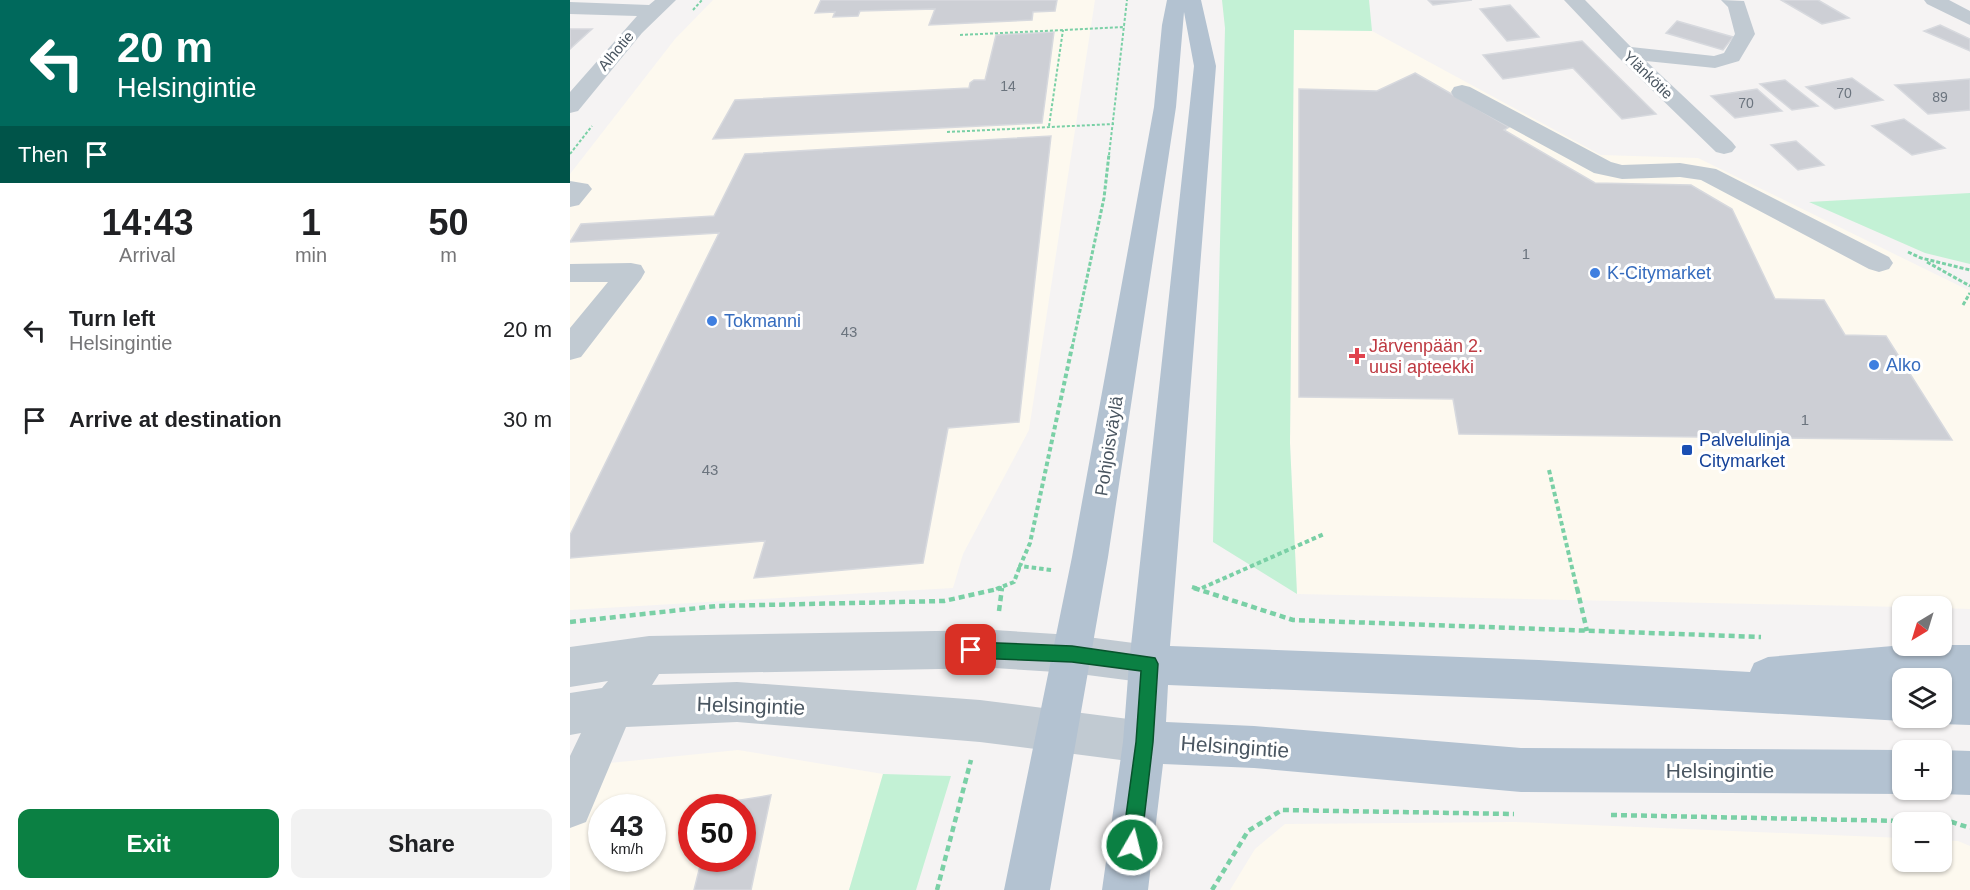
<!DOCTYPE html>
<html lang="en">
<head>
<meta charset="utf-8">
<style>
  body { margin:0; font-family:Helvetica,sans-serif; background:#f2f2f2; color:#202124; height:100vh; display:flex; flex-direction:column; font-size:22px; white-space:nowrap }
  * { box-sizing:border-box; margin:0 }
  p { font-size:20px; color:#757577 }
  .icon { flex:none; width:33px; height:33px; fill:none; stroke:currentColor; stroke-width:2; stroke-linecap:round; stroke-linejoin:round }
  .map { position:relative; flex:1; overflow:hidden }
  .details { display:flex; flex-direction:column; background:#fff; width:570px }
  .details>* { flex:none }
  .hud { background:#00695c; color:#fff; overflow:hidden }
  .needle { width:39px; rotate:218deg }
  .tools { position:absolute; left:1322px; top:596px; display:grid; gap:12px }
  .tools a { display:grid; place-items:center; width:60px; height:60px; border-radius:12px; background:#fff; box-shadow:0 2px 4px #0004; font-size:30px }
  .speed { position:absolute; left:18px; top:794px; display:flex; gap:12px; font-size:30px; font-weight:700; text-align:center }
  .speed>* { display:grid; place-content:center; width:78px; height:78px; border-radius:50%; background:#fff; box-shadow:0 2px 4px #0004; line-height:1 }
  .speed small { font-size:15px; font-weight:400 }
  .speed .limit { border:9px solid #d22; background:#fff; color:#111 }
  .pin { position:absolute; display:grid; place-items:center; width:51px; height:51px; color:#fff; margin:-26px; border-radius:12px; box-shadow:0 3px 9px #0006 }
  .me { position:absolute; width:66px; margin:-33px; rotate:8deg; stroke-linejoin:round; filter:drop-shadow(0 0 4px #0008) }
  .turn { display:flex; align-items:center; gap:21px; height:126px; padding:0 18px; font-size:27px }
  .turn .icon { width:78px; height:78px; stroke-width:2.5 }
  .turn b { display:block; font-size:42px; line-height:51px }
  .then { display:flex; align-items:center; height:57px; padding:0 18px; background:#0003; gap:12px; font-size:22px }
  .eta { display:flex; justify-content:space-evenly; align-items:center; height:102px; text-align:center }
  .eta b { font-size:36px; font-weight:800; line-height:42px }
  .button { display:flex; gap:12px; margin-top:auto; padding:12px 18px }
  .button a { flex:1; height:69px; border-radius:12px; background:#0b8043; color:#fff; font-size:24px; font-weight:800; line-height:69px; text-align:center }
  .button a+a { background:#f2f2f2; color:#202124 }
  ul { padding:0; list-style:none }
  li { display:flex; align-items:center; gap:18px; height:90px; padding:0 18px }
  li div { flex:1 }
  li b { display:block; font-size:22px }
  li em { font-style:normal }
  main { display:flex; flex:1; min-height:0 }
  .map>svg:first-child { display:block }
  .commercial { fill:#fdf9ef; fill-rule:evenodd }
  .green { fill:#c3f1d5 }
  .building { fill:#cdcfd5; stroke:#d7d9de; stroke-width:1.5 }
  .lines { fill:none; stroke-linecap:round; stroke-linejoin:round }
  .path-far3 { stroke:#7ad0a6; stroke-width:2; stroke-dasharray:3 2; stroke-linecap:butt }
  .path-far2 { stroke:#7ad0a6; stroke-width:3; stroke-dasharray:4 2; stroke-linecap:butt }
  .path-far1 { stroke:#7ad0a6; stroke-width:4; stroke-dasharray:4.5 3; stroke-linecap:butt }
  .path { stroke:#7ad0a6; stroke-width:4.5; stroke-dasharray:6 4; stroke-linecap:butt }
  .minor { fill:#c1cad2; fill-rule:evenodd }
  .major { fill:#b3c2d1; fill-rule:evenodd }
  .route { fill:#0b8043; stroke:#07532c; stroke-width:1.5 }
  .shop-dot { fill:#3f7fe0; stroke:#fff; stroke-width:2 }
  .health-dot { fill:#e0444e; stroke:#fff; stroke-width:2 }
  .transit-dot { fill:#1a4fb4; stroke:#fff; stroke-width:2 }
  .labels { text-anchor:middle; stroke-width:6; stroke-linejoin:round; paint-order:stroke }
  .far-number-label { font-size:14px; fill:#6b747e }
  .far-street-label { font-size:15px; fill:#4a5661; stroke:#fff }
  .number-label { font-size:15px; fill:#6b747e }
  .shop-label { font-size:18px; fill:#366cbe; stroke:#fff; text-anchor:start }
  .health-label { font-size:18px; fill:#be3a42; stroke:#fff; text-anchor:start }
  .transit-label { font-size:18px; fill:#164399; stroke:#fff; text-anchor:start }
  .street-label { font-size:18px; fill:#4a5661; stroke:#fff }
  .near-street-label { font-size:21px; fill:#4a5661; stroke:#fff }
</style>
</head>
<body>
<main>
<section class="details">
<div class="hud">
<div class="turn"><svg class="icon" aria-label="left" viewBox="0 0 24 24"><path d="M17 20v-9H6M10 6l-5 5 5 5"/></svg><div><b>20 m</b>Helsingintie</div></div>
<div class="then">Then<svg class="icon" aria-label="arrive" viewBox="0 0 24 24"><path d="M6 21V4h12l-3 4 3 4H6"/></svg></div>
</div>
<div class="eta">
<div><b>14:43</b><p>Arrival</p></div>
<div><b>1</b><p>min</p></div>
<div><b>50</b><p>m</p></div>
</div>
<ul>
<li><svg class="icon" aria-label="left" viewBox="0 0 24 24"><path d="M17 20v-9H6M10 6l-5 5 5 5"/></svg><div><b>Turn left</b><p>Helsingintie</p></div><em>20 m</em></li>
<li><svg class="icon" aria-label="arrive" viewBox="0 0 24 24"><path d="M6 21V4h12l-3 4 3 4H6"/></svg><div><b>Arrive at destination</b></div><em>30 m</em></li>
</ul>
<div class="button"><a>Exit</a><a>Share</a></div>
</section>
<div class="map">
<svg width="1400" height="890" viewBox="0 0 1400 890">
  <rect width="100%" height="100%" fill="#f5f3f3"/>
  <path class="commercial" d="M 143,0 L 525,0 L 459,430 L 393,554 L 383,588 L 0,610 L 0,174 L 105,39 Z
    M 724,29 L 802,31 L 1031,155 L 1128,158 L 1400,291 L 1400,609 L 1371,608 L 1371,606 L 1332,607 L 727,594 L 720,443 Z
    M 168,750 L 313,774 L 279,890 L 0,890 L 0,767 ZM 32,807 L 82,807 L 82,858 L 32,858 ZM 122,807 L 172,807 L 172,858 L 122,858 Z
    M 945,822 L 1332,838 L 1332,861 L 1371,861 L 1371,840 L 1388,841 L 1400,846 L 1400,890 L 660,890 L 685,849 L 715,824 Z"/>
  <path class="green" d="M 652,0 L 799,0 L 802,31 L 724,30 L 720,443 L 727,594 L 643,542 L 655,28 Z
    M 1400,193 L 1400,264 L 1355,253 L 1239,202 Z
    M 313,774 L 381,776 L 346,890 L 279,890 Z"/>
  <path class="building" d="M 251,0 L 487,0 L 485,11 L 463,12 L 462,20 L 359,25 L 365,9 L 290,11 L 288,16 L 263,17 L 265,12 L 245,13 Z
    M 858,0 L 902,0 L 863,5 Z
    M 1211,0 L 1248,0 L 1279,18 L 1252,24 Z
    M 940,5 L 969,37 L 937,41 L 910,9 Z
    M 1107,21 L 1163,37 L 1153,50 L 1096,33 Z
    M 1370,25 L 1400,39 L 1400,51 L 1354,31 Z
    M 0,29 L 22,29 L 0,49 Z
    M 484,32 L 472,123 L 143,139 L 165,100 L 399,88 L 400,83 L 404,80 L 415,80 L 426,35 Z
    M 1012,41 L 1086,114 L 1052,119 L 1003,68 L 933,79 L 913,55 Z
    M 845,73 L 939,127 L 934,130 L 1025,183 L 1121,185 L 1162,209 L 1205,299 L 1254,300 L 1275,335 L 1316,336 L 1382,440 L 889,434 L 883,399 L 729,397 L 729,89 L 807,91 Z
    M 1282,78 L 1313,100 L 1265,109 L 1236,87 Z
    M 1400,79 L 1400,110 L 1358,114 L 1325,85 Z
    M 1215,80 L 1248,106 L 1222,110 L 1190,84 Z
    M 1187,89 L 1212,111 L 1165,118 L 1141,96 Z
    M 1334,119 L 1375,148 L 1342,155 L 1302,126 Z
    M 481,136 L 449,422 L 378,428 L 353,563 L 184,578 L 195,541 L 0,558 L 0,535 L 149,233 L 0,242 L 11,224 L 144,216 L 175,154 Z
    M 1226,141 L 1254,165 L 1228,170 L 1201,145 Z
    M 201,795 L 181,890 L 124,890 L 132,858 L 172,858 L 172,807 L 145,807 L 146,804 Z"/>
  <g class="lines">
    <path class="path-far3" d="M 123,10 L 132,0
      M 390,35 L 555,27
      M 479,126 L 493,30
      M 377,132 L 544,124
      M 0,154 L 22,126
      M 539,155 L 557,0"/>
    <path class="path-far2" d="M 1338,252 L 1351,258 L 1400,270
      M 1357,262 L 1400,286
      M 1393,305 L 1400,293
      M 502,348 L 534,198 L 539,154"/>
    <path class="path-far1" d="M 979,470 L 1007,589
      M 481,570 L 450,566 L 460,543 L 502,347
      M 622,587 L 629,589
      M 632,588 L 754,534
      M 426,589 L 444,582 L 450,566"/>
    <path class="path" d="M 624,588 L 723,620 L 1191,637
      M 1007,588 L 1017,631
      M 429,611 L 432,588
      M 0,622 L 147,606 L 374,601 L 432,588
      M 1041,815 L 1382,822 L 1400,828
      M 367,890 L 401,760
      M 642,890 L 678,831 L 712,810 L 944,814"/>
    <path class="minor" d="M 85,0 L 106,0 L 72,33 L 8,111 L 0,113 L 0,92 L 67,16 L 0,14 L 0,2 L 79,5 Z
      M 994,0 L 1015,0 L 1061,47 L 1144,56 L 1154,53 L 1165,34 L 1158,7 L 1151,0 L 1174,1 L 1185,34 L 1169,61 L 1145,68 L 1076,61 L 1162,142 L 1166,147 L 1162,152 L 1154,154 L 1146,152 L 1048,57 Z
      M 1354,0 L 1379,0 L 1400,11 L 1400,25 L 1357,4 Z
      M 892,85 L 900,87 L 1041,162 L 1052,165 L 1110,163 L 1146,169 L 1319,257 L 1323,263 L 1319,269 L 1309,272 L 1299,269 L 1131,180 L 1110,177 L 1052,179 L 1024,173 L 884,97 L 881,92 L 884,87 Z
      M 0,181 L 18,184 L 22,189 L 9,205 L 0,207 Z
      M 61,263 L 71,265 L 75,272 L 71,279 L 11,357 L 0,360 L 0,328 L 38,282 L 0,282 L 0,264 Z
      M 424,630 L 502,635 L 579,645 L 593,650 L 599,664 L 593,678 L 579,683 L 502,673 L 424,668 L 89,674 L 82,685 L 167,682 L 410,700 L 574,721 L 589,727 L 595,742 L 589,757 L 574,763 L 410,742 L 167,722 L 56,727 L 16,822 L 0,828 L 0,756 L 11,733 L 0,735 L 0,693 L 32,688 L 38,681 L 0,687 L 0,647 L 79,636 Z"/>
    <path class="major" d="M 597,0 L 631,0 L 646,66 L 600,646 L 969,660 L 1180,672 L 1184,663 L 1198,657 L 1334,645 L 1400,645 L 1400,683 L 1396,683 L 1400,683 L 1400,725 L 1371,724 L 1357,717 L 1371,717 L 1371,678 L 1332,678 L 1332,717 L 1343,717 L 1332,721 L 969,700 L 598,685 L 596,722 L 684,726 L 951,748 L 1332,750 L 1332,789 L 1343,789 L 1332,794 L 951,792 L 684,768 L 593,764 L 578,890 L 532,890 L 553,742 L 559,664 L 624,66 L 614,12 L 606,107 L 538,557 L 480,890 L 434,890 L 502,557 L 584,107 L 592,25 Z
      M 1371,750 L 1400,751 L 1400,795 L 1371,794 L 1360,789 L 1371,789 Z"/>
  </g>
  <path class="route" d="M 401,642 L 502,646 L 585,658 L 588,664 L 583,742 L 571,845 L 568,852 L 562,854 L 555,852 L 552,845 L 566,742 L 571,671 L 502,662 L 401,658 L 395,655 L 393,650 L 395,644 Z"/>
  <g class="shop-dot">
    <circle cx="1025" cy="273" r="6"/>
    <circle cx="142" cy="321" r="6"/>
    <circle cx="1304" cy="365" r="6"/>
  </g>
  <path class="health-dot" d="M784 347h6v6h6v6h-6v6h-6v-6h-6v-6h6z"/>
  <rect class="transit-dot" x="1111" y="444" width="12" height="12" rx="3"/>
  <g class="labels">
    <g class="far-number-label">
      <text x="438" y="91">14</text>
      <text x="1274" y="98">70</text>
      <text x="1370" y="102">89</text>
      <text x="1176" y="108">70</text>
    </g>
    <g class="far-street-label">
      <text transform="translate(46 51) rotate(-50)" y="5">Alhotie</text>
      <text transform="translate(1078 75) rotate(44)" y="5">Ylänkötie</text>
    </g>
    <g class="number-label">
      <text x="956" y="259">1</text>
      <text x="279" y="337">43</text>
      <text x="1235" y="425">1</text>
      <text x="140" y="475">43</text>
    </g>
    <g class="shop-label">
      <text x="1037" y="279">K-Citymarket</text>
      <text x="154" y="327">Tokmanni</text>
      <text x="1316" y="371">Alko</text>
    </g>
    <g class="health-label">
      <text x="799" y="352">Järvenpään 2.<tspan x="799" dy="21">uusi apteekki</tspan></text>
    </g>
    <g class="transit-label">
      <text x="1129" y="446">Palvelulinja<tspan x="1129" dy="21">Citymarket</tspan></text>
    </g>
    <g class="street-label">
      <text transform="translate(539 446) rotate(-81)" y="6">Pohjoisväylä</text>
    </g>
    <g class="near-street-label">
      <text transform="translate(181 706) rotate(2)" y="7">Helsingintie</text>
      <text transform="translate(665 747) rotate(4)" y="7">Helsingintie</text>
      <text x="1150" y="778">Helsingintie</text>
    </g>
  </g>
</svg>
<div class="tools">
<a><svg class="needle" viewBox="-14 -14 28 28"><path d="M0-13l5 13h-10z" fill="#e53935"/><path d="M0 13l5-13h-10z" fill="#757577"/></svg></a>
<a><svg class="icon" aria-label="layers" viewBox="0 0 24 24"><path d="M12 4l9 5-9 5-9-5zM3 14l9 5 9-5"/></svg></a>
<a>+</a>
<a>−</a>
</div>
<div class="speed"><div>43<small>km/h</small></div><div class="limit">50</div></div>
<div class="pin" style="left:401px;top:650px;background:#d93025"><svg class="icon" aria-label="arrive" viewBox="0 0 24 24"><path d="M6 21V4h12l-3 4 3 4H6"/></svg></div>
<svg class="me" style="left:562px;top:845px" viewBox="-20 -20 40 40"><circle r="17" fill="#0b8043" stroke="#fff" stroke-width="3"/><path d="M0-11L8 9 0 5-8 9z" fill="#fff"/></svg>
</div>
</main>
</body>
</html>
